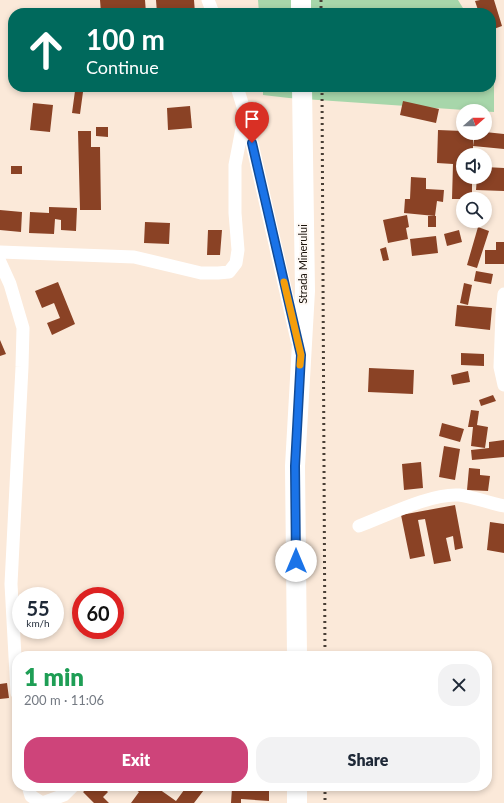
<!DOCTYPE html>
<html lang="en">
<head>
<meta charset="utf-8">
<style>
  body { margin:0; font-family:Lato,sans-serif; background:#f2f2f3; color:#1f2937; height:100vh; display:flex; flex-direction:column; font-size:15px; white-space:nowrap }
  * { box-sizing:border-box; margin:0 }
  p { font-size:13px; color:#747a83 }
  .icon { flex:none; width:22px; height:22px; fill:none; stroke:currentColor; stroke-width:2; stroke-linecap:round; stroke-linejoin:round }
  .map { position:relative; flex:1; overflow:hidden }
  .details { position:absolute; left:12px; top:651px; width:480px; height:140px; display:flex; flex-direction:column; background:#fff; border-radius:16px; box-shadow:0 2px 6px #0003 }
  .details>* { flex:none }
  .top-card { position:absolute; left:8px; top:8px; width:488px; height:84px; border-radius:16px; box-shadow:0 2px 6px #0003; background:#00695c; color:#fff; overflow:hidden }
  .needle { width:26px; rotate:70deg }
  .fabs { position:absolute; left:456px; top:104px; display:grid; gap:8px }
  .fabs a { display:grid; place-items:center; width:36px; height:36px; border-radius:50%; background:#fff; box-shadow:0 2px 6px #0003; font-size:20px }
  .speed { position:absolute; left:12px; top:587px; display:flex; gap:8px; font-size:20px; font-weight:700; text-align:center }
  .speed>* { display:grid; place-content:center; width:52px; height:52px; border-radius:50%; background:#fff; box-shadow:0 2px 6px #0003; line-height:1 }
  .speed small { font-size:10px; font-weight:400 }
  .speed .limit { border:6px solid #d22; background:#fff; color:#111 }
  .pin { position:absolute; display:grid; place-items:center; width:34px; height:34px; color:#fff; margin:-41px -17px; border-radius:50% 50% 50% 0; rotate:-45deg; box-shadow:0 0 4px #0007 }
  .pin .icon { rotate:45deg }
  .me { position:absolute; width:44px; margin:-22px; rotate:0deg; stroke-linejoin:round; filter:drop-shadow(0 0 3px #0008) }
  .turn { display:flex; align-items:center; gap:14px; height:84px; padding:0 12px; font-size:18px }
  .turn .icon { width:52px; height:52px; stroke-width:2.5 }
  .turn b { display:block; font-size:28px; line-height:34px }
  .round { display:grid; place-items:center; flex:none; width:42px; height:42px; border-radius:16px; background:#f2f2f3 }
  .headline { display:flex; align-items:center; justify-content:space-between; height:68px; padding:0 12px }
  h1 { font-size:24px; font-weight:800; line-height:30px; color:#1e9e55 }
  .cta { display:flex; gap:8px; margin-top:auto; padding:8px 12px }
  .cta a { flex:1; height:46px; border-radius:16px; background:#ce447a; color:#fff; font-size:16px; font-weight:800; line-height:46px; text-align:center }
  .cta a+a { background:#f2f2f3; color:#1f2937 }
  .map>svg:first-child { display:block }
  .green { fill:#a7d6aa }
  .building { fill:#8a4225 }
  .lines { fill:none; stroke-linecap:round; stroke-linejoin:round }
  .street { stroke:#fff; stroke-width:13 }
  .primary { stroke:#fff; stroke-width:20 }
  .rail { stroke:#493f36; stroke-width:3; stroke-dasharray:2 4; stroke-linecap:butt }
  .route-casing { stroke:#114b97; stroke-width:10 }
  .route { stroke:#1a73e8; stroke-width:7 }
  .slow { stroke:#f59e0b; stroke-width:7 }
  .labels { text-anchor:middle; stroke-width:4; stroke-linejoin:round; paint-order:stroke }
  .street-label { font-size:11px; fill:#1b130c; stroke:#fef9f5 }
</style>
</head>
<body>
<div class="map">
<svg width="504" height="803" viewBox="0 0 504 803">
  <rect width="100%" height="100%" fill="#fbe9d9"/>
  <path class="green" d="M 258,0 L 458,0 L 466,13 L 259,13 Z
    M 491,56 L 494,61 L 494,112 L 289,98 L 263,95 L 263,87 L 491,87 Z"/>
  <path class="building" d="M 100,0 L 145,0 L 146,13 L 101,13 Z
    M 156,0 L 194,0 L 195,13 L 157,13 Z
    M 480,0 L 494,0 L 502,26 L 491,30 L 491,13 L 479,13 L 475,1 Z
    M 75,91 L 83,92 L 80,114 L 72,113 Z
    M 403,101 L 439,109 L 436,123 L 400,115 Z
    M 33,103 L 53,105 L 50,132 L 30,130 Z
    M 190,106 L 192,128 L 168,130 L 167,108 Z
    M 96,127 L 108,127 L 108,137 L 96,136 Z
    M 438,130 L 463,131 L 463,133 L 473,133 L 473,155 L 463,155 L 463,177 L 472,177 L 472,199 L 452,199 L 453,164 L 437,163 Z
    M 78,131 L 91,131 L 91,147 L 100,147 L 101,210 L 80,210 Z
    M 485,132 L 504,134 L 504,149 L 473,146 L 475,133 Z
    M 11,166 L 22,166 L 22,174 L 11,174 Z
    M 485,167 L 504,168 L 504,191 L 476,190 L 477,177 L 485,177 Z
    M 411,177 L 426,178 L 426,189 L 444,190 L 443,202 L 437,201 L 435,216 L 404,213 L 405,199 L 410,199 Z
    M 49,207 L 77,208 L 76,231 L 61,230 L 61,220 L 55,219 L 54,234 L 29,233 L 30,212 L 49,213 Z
    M 0,210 L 22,212 L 21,232 L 0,230 Z
    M 407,215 L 409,227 L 406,228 L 408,239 L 388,243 L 383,220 Z
    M 428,216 L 436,216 L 436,227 L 428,227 Z
    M 145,222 L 170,223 L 169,244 L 144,243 Z
    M 478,227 L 489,231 L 477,268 L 467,265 Z
    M 208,230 L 222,230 L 220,255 L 207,255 Z
    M 459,230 L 462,242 L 447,246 L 444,234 Z
    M 436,236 L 438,253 L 412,256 L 410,239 Z
    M 496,242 L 504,242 L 504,264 L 485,264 L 485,250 L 496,250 Z
    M 386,247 L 389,260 L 383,261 L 380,249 Z
    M 476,271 L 493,274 L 491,284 L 474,281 Z
    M 58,282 L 75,324 L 52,335 L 47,323 L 60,318 L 54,303 L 42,308 L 35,291 Z
    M 464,283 L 472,285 L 468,305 L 460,303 Z
    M 457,305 L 492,308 L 490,330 L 455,326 Z
    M 0,340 L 6,354 L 0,356 Z
    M 461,353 L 484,354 L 484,366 L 461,365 Z
    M 369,368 L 414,370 L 413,394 L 368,392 Z
    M 468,371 L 470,382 L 453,385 L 451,375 Z
    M 493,395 L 496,401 L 481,406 L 479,400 Z
    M 471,410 L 479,411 L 477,425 L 488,427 L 485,448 L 471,446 L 473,427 L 468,427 Z
    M 442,423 L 464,429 L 460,442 L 439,436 Z
    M 504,440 L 504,457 L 472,460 L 471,450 L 489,448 L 489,442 Z
    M 444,446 L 460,449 L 455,480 L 439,477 Z
    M 421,462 L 423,488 L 404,490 L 402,464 Z
    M 469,468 L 480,469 L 480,475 L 490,476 L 488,491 L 467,490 Z
    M 455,505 L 463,548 L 455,550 L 453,536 L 446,538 L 451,561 L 434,564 L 425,519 L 418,520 L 425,556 L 410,559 L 401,515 Z
    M 490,522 L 504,524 L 504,553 L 487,550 Z
    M 7,683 L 9,698 L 0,699 L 0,684 Z
    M 90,786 L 102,786 L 108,792 L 103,797 L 109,803 L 94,803 L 83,792 Z
    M 130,786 L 161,786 L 159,789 L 176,801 L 187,786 L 207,786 L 194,803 L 131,803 L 139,792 Z
    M 232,788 L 269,791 L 269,801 L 241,799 L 241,803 L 231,803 Z"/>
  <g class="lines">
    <path class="street" d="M 208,0 L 213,13
      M 237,87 L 245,113 L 297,340
      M 0,252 L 134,257 L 201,273 L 218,273 L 229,272 L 236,263 L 238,250 L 235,213 L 235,165 L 245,113
      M 0,262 L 10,284 L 23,328 L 22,367 L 11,584 L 17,693
      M 504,294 L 502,313 L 500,367 L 504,385
      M 359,526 C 386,516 431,493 459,495 C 474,497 489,503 504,506
      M 28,786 L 31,796 L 42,803 L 64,795 L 73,786"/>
    <path class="primary" d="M 301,0 L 301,13
      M 297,656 L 295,466 L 305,291 L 302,87
      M 297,803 L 297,786"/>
    <path class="rail" d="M 321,0 L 321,13
      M 322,87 L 325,656
      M 325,786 L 325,803"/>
  </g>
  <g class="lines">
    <g class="route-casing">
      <path id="route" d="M 252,143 L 301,355 L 295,466 L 296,561"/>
    </g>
    <use href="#route" class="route"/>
    <path class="slow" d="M 284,282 L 301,355 L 300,365"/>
  </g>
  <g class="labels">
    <g class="street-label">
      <text transform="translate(303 264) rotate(-90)" y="4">Strada Minerului</text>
    </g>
  </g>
</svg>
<div class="fabs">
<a><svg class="needle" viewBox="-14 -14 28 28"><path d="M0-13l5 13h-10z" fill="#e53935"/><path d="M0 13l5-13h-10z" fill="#747a83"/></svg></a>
<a><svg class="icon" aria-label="sound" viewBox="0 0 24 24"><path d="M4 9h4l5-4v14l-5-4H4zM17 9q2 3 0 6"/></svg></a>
<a><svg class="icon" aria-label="search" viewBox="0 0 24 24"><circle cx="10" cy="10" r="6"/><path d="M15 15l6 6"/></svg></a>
</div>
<div class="speed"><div>55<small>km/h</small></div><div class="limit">60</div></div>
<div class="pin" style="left:252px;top:143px;background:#d93025"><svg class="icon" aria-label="arrive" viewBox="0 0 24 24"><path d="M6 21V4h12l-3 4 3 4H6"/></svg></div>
<svg class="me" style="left:296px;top:561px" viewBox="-20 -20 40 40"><circle r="19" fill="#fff"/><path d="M0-13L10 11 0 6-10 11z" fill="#1a73e8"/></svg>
<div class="top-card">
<div class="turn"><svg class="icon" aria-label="ahead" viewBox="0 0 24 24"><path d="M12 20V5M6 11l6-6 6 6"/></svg><div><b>100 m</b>Continue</div></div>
</div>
<section class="details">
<div class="headline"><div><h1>1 min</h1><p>200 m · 11:06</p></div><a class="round"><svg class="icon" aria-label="close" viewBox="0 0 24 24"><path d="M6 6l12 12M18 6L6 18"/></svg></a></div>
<div class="cta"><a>Exit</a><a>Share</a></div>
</section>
</div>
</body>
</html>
